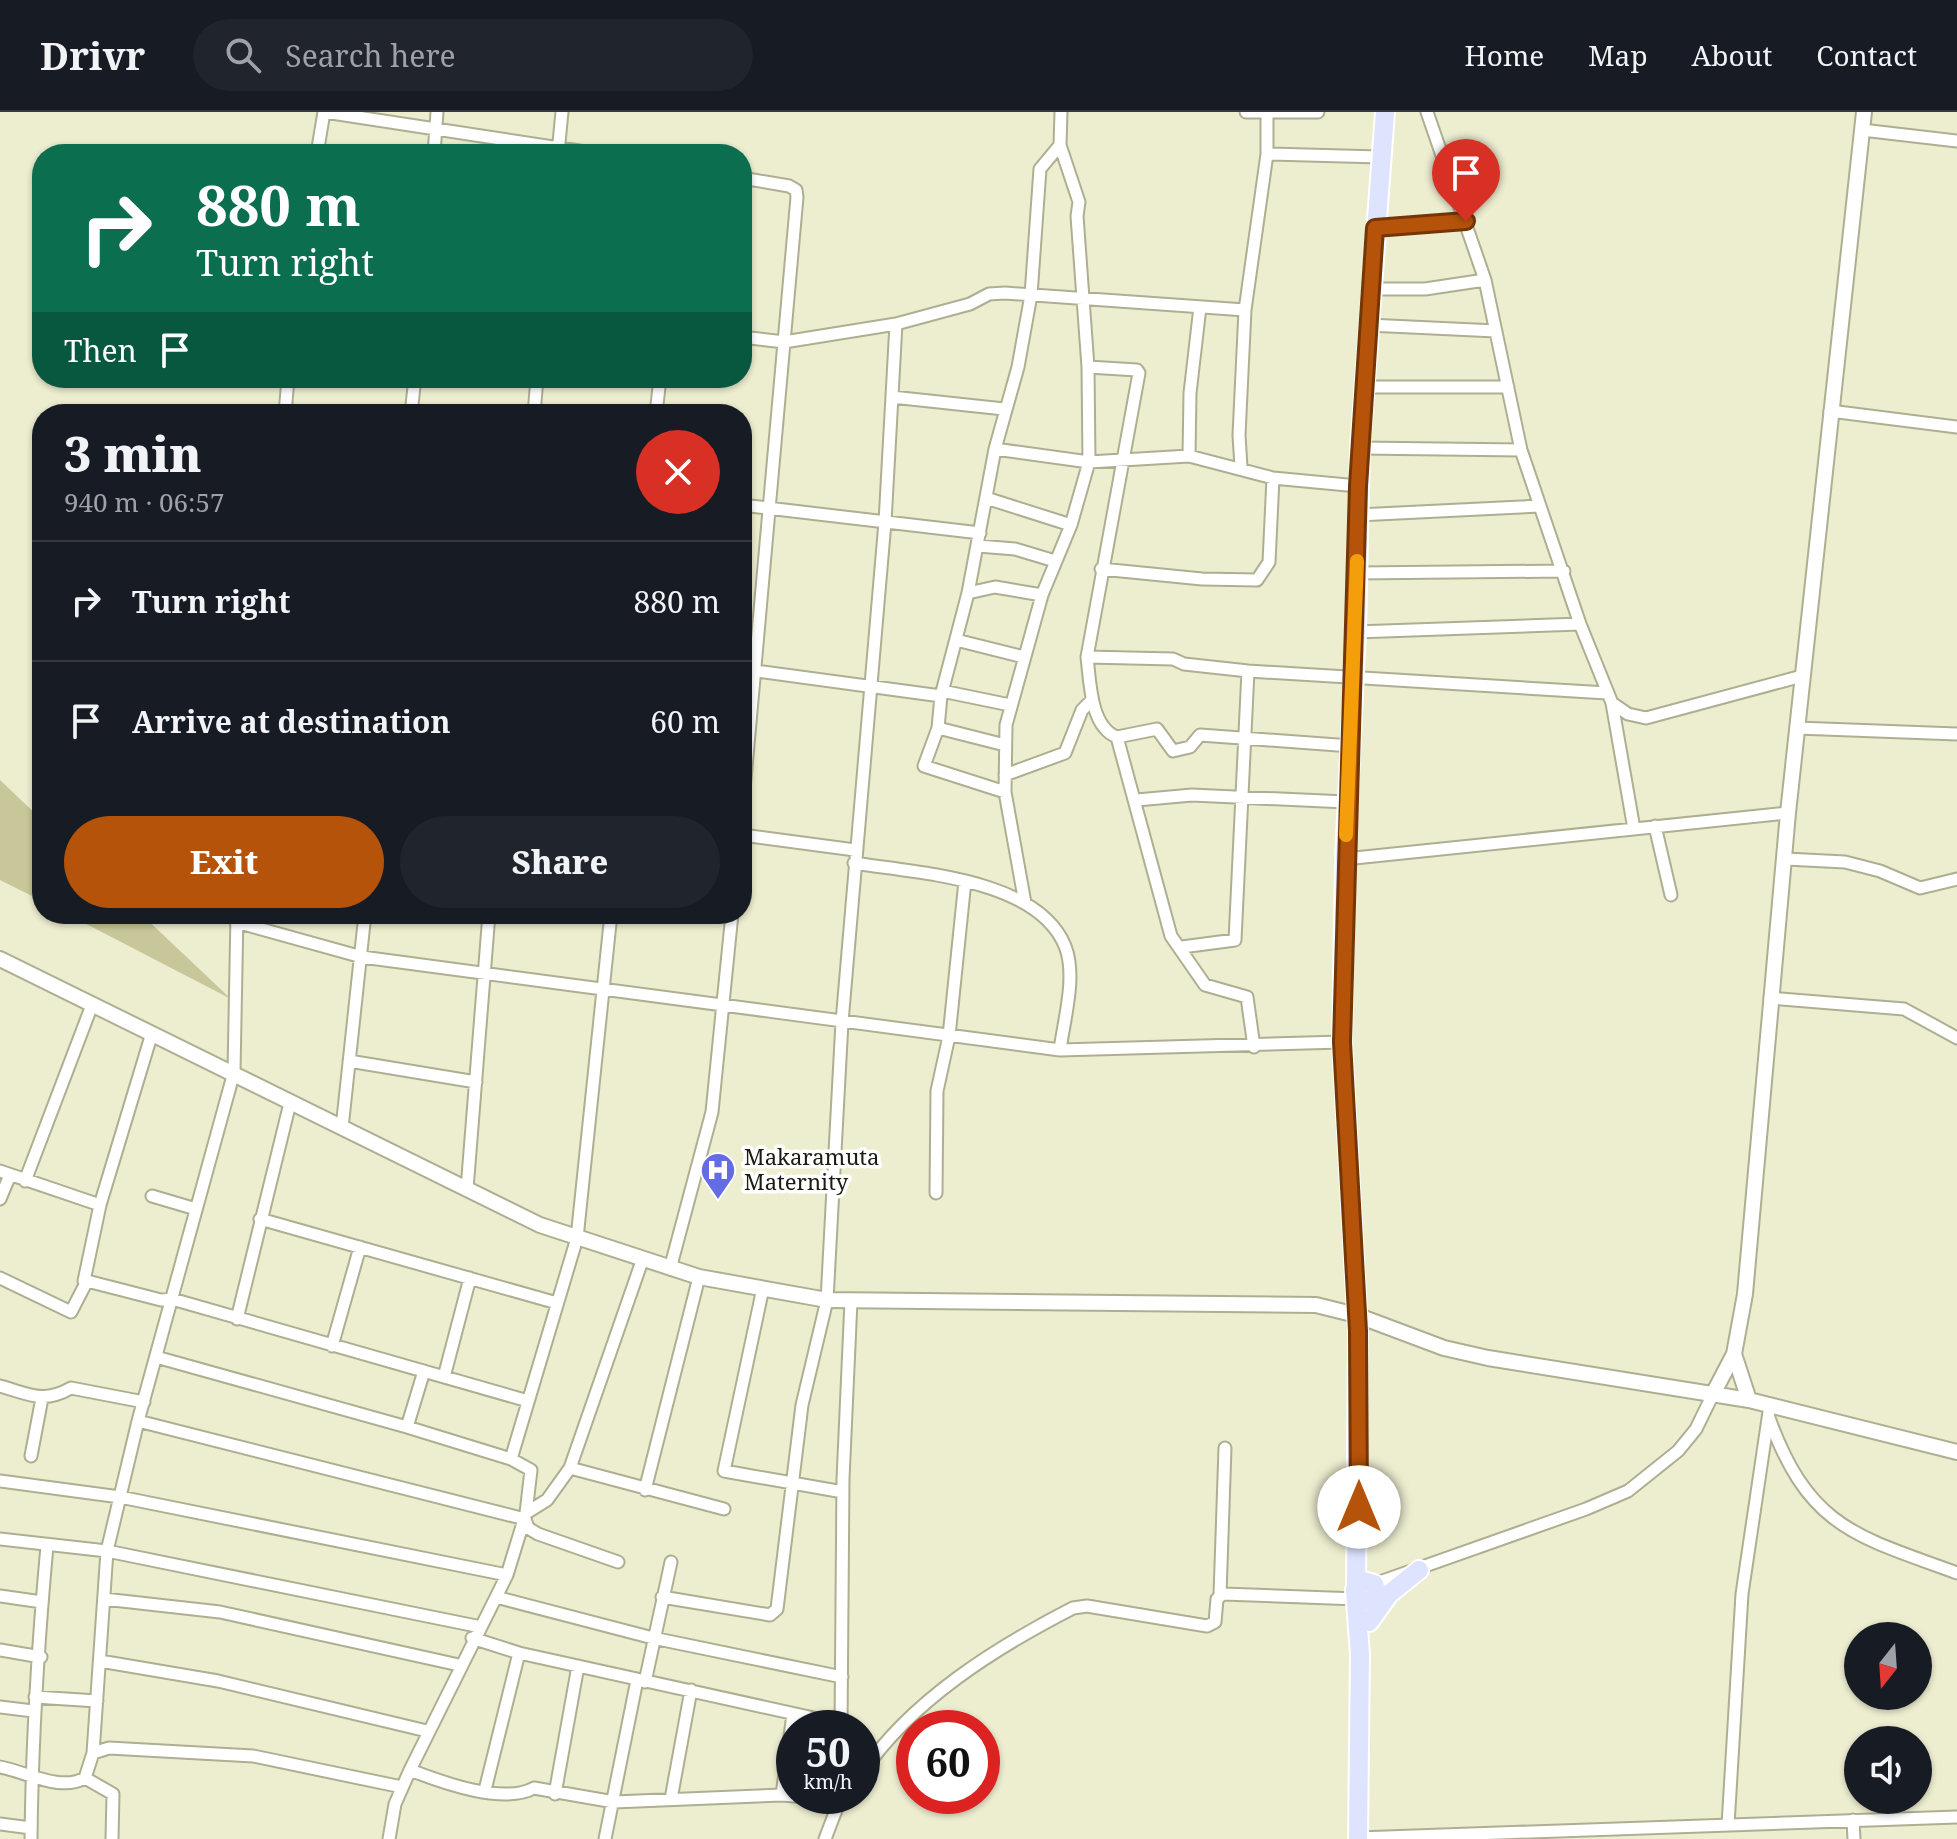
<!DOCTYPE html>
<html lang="en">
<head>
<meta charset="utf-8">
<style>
  body { margin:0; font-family:"Noto Serif",serif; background:#20242c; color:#f1f3f6; height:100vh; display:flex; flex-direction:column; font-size:30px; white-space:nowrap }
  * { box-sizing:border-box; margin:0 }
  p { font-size:26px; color:#9ea1a6 }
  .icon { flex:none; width:44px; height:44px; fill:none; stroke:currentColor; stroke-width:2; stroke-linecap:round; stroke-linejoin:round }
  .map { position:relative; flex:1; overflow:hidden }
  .details { position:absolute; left:32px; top:292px; width:720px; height:520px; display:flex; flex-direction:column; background:#171b24; border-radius:32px; box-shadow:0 2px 6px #0004 }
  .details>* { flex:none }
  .top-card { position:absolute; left:32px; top:32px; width:720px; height:244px; border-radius:32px; box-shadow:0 2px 6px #0004; background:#0b6e4f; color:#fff; overflow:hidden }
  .needle { width:52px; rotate:197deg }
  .buttons { position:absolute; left:1844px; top:1510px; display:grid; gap:16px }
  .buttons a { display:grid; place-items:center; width:88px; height:88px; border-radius:50%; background:#171b24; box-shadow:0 2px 6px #0004; font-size:40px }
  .speed { position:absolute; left:776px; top:1598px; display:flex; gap:16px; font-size:40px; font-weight:700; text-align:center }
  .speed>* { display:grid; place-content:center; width:104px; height:104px; border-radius:50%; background:#171b24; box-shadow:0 2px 6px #0004; line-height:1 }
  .speed small { font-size:20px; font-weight:400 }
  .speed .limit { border:12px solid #d22; background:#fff; color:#111 }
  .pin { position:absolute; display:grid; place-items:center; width:68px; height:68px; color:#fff; margin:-82px -34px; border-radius:50% 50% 50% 0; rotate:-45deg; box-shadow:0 0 8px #0007 }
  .pin .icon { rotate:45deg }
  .me { position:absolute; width:88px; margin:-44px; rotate:0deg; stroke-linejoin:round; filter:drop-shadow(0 0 6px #0008) }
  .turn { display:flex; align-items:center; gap:28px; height:168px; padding:0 32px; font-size:36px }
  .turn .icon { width:104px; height:104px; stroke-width:2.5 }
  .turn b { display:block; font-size:56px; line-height:68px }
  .then { display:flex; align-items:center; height:76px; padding:0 32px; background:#0003; gap:16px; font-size:30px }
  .round { display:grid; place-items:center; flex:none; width:84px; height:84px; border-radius:42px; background:#20242c }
  .overview { display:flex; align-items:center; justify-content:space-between; height:136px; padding:0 32px }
  h1 { font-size:48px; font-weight:800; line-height:60px }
  .button { display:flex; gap:16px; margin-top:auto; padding:16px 32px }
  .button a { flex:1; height:92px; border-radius:48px; background:#b45309; color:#fff; font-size:32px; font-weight:800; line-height:92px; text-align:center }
  .button a+a { background:#20242c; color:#f1f3f6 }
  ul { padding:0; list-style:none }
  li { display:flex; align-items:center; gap:24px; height:120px; padding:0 32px; border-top:2px solid #363941 }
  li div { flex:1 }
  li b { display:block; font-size:30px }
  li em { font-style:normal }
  header { display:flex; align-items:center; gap:48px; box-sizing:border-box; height:112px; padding:0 40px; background:#171b24; border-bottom:2px solid #363941 }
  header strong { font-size:38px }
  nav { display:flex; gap:44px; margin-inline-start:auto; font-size:28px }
  .search { width:560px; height:72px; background:#20242c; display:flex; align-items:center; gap:20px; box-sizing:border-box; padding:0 28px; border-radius:44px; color:#9ea1a6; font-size:30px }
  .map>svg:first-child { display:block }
  .green { fill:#c7c799 }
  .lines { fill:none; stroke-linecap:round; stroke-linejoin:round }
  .minor-casing { stroke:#aeae92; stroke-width:15 }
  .tertiary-casing { stroke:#aeae92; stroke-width:18 }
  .primary-casing { stroke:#fff; stroke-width:22 }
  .minor { stroke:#fff; stroke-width:11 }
  .tertiary { stroke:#fff; stroke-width:14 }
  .primary { stroke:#dfe4fe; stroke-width:18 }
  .route-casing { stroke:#753606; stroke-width:20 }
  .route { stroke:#b45309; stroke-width:14 }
  .slow { stroke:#f59e0b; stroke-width:14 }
  .labels { text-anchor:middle; stroke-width:7; stroke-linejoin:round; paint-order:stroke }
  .poi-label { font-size:22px; fill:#1b1b11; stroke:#fff; text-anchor:start }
</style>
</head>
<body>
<header>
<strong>Drivr</strong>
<div class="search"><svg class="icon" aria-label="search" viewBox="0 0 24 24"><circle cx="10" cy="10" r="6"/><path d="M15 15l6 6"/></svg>Search here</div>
<nav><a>Home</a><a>Map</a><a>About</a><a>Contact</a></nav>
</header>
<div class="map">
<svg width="1957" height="1727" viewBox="0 0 1957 1727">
  <rect width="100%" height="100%" fill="#ededd0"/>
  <path class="green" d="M 0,668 L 42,708 L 42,789 L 0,768 Z
    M 67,802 L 141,802 L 231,887 Z"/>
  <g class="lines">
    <g class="minor-casing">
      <path id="minor" d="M 325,0 L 599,42
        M 1246,0 L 1318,0
        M 1427,0 L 1485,168 L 1521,338 L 1580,512 L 1612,591 L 1634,717
        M 1862,18 L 1957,29
        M 558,41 L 562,0
        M 317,42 L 324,0
        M 434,42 L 437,0
        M 1267,42 L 1380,45
        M 742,66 L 789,74 L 796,78 L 797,85 L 742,700
        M 1375,116 L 1466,109
        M 1370,177 L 1425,177 L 1485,168
        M 1368,213 L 1496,219
        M 742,225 L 784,230 L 896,212
        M 1088,255 L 1137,258 L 1139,261 L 1087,545 C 1090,569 1090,615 1117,625 L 1171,824 L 1205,873 L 1247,885 L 1254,935
        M 1363,275 L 1508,275
        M 892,285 L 1004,297
        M 1830,299 L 1957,315
        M 285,302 L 288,266
        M 411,302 L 415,266
        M 534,302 L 537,266
        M 656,302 L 660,266
        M 1360,336 L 1521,338
        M 995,337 L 1089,350 L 1189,344 L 1273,366 L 1358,374
        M 1189,344 L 1190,281 L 1200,195
        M 1241,355 L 1239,323 L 1245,198
        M 986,386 L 1071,413
        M 742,393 L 980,421
        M 1358,403 L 1540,394
        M 978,434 L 1015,437 L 1055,449
        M 1101,457 L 1202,467 L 1257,468 L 1269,450 L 1273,366
        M 1357,461 L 1564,459
        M 968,481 L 995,475 L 1042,483
        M 1356,520 L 1580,512
        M 956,528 L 1024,545
        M 1087,545 L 1173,547 L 1184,552 L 1248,559 L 1607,581
        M 742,557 L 941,584
        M 942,579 L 1010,593
        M 1612,591 L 1628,602 L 1646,606 L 1802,564
        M 938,616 L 924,654 L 1005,680
        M 1797,616 L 1957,622
        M 1117,625 L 1157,617 L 1173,639 L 1190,635 L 1200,623 L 1351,634
        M 1005,633 L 938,616 L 941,584 L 968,481 L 995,337 L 1018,255 L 1031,183 L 1040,57 L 1060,33
        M 1005,663 L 1065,641 L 1082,598 L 1092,588
        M 1137,688 L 1192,683 L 1346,690
        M 1655,714 L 1671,783
        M 742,723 L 855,738
        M 1345,747 L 1788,701
        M 1786,747 L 1845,750 L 1880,759 L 1920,776 L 1957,767
        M 854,751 C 916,761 1037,766 1065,834 C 1077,864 1064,907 1060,938
        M 1025,791 L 1005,680 L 1006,613 L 1042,483 L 1071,413 L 1089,350 L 1088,255 L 1077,104 L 1079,90 L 1060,33 L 1061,0
        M 236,810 L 362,845 L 1060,938 L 1342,930
        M 1182,835 L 1235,828 L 1248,559
        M 1770,886 L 1904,897 L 1957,926
        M 349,949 L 476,970
        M 342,1016 L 365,802
        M 0,1059 L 100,1093
        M 25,1069 L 92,893
        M 467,1077 L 489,802
        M 936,1081 L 937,979 L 949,924 L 965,769
        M 152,1084 L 196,1097
        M 0,1087 L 10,1063
        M 260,1107 L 557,1191
        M 670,1157 L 712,1000 L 732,802
        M 0,1166 L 71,1200 L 87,1169 L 161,1188 L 172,1187 L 528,1289
        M 84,1169 L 100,1093 L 152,921
        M 763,1176 L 724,1359 L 843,1380
        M 237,1207 L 290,991
        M 332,1234 L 360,1135
        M 156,1245 L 407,1315 L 511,1347 L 531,1358 L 526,1401 L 507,1463 L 410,1658 L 395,1692 L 389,1727
        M 444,1265 L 470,1166
        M 0,1274 C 29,1282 43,1292 71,1276 L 144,1290
        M 1769,1306 C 1809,1416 1856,1424 1957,1461
        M 138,1309 L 525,1407
        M 407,1315 L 424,1259
        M 31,1344 L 42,1286
        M 511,1347 L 577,1126 L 611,802
        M 570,1356 L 724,1397
        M 0,1369 L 120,1385 L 507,1463
        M 645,1378 L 699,1165
        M 526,1401 L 547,1388 L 570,1356 L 642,1149
        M 525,1407 L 528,1416 L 538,1422 L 618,1450
        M 0,1427 L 107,1439 L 481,1515
        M 1374,1472 L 1586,1397 L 1628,1379 L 1678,1339 L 1696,1317 L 1713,1282
        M 1220,1483 L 1225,1336
        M 0,1484 L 42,1490
        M 496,1485 L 653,1526 L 842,1565
        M 662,1485 L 770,1503 L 777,1497 L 802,1293 L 827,1188 L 842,910 L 885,410 L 896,212 L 970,192 L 989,182 L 1005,181 L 1245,198 L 1267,42 L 1267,0
        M 104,1487 L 220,1500 L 459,1553
        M 472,1526 L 519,1541 L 841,1612
        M 0,1538 L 41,1545
        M 100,1549 L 218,1569 L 427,1619
        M 645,1570 L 671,1450
        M 35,1585 L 97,1589
        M 0,1595 L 33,1599
        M 841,1616 L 843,1367 L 851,1189
        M 93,1641 L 107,1439 L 138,1309 L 234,960 L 237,802
        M 0,1655 C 27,1660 60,1680 85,1666 L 93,1641 L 109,1636 L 253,1644 L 402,1675
        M 410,1658 C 441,1670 503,1693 534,1676 L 614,1690 L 782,1683 L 841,1688
        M 862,1661 C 912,1588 995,1536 1073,1496 L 1087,1494 L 1207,1514 L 1215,1510 L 1217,1487 L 1223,1482 L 1357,1487
        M 85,1666 L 113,1682 L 112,1727
        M 485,1678 L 519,1541
        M 555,1682 L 578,1554
        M 782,1683 L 793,1602
        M 671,1687 L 691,1578
        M 1853,1708 L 1854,1727
        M 0,1712 L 31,1716
        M 1728,1713 L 1742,1482 L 1770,1293
        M 1358,1726 L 1957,1705
        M 31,1727 C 32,1629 38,1532 47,1434
        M 605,1727 L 637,1568
        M 825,1727 L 841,1685"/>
    </g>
    <g class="tertiary-casing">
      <path id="tertiary" d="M 0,847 L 540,1113 L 699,1165 L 827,1188 L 1316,1193 L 1356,1203 L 1444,1236 L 1488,1246 L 1749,1288 L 1957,1340
        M 1734,1242 L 1749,1288
        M 1713,1282 L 1734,1242 L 1745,1182 L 1788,701 L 1864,0"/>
    </g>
    <g class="primary-casing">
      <path id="primary" d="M 1356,1474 L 1358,1219 L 1342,930 L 1345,747 L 1356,520 L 1360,336 L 1385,0
        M 1369,1510 L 1389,1482 L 1419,1458
        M 1358,1727 L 1360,1542 L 1355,1478 L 1364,1469 L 1374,1472 L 1377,1481 L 1373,1489 L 1358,1488"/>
    </g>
    <use href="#minor" class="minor"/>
    <use href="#tertiary" class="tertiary"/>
    <use href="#primary" class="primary"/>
  </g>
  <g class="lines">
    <g class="route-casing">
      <path id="route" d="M 1359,1395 L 1358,1219 L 1342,930 L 1358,374 L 1375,116 L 1466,109"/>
    </g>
    <use href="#route" class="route"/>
    <path class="slow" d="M 1346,723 L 1357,449"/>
  </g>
  <defs>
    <g id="hospital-pin" transform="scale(1.8)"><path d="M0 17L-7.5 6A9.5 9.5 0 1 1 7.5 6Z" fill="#646ce5" stroke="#fff"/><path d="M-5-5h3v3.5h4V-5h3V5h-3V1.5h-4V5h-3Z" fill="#fff"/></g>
  </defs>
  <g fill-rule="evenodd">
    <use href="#hospital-pin" x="718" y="1058"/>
  </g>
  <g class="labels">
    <g class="poi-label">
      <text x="744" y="1053">Makaramuta<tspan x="744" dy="25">Maternity</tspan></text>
    </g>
  </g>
</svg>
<div class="buttons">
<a><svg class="needle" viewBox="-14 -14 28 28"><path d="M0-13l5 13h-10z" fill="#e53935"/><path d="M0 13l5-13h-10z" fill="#9ea1a6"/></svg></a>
<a><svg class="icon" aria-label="sound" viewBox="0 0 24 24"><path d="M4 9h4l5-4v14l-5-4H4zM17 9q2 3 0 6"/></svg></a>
</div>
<div class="speed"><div>50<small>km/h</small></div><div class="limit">60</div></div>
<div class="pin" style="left:1466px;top:109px;background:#d93025"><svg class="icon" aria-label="arrive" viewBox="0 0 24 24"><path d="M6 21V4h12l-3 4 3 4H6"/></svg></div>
<svg class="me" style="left:1359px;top:1395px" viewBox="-20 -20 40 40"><circle r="19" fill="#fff"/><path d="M0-13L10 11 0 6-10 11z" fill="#b45309"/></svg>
<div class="top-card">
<div class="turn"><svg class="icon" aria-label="right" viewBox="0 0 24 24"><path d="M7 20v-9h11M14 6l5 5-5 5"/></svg><div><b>880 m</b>Turn right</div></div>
<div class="then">Then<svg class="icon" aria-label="arrive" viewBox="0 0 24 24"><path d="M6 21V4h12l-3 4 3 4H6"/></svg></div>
</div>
<section class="details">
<div class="overview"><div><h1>3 min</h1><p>940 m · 06:57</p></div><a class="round" style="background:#d93025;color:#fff"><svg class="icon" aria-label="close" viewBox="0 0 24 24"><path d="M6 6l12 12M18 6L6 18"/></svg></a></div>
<ul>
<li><svg class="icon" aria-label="right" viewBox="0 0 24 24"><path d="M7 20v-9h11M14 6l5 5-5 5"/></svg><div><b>Turn right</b></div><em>880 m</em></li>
<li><svg class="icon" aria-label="arrive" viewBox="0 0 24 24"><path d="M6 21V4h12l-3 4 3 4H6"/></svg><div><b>Arrive at destination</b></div><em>60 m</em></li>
</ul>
<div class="button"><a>Exit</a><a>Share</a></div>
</section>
</div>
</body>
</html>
